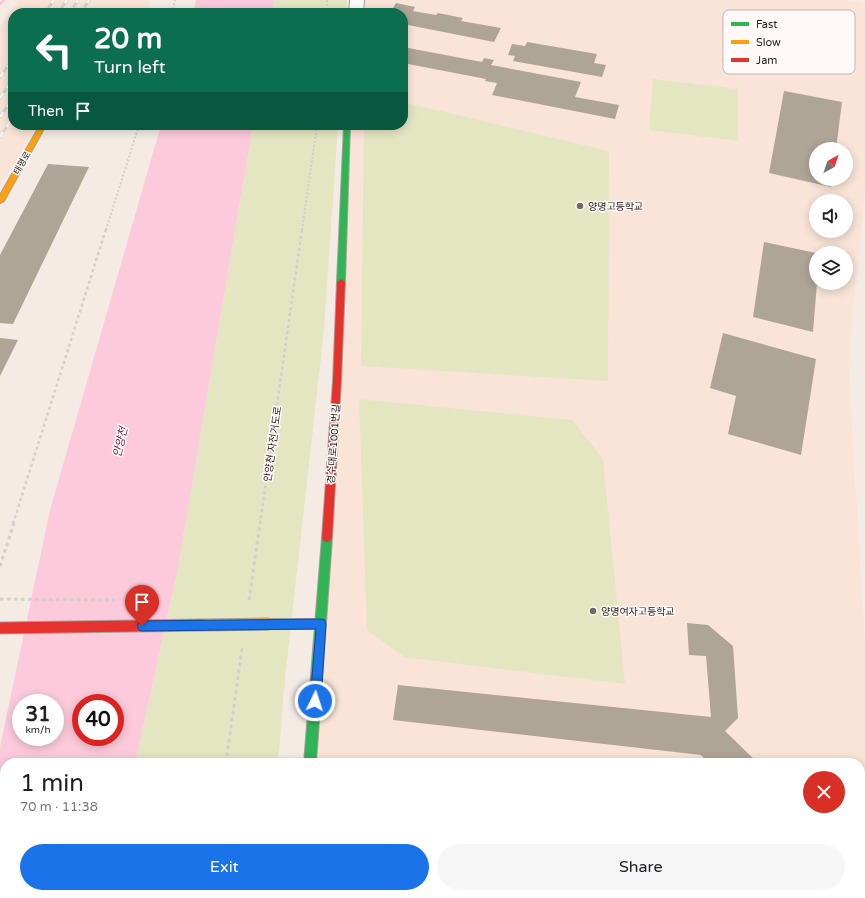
<!DOCTYPE html>
<html lang="en">
<head>
<meta charset="utf-8">
<style>
  body { margin:0; font-family:"Varela Round","Noto Sans KR",sans-serif; background:#f6f6f6; color:#202124; height:100vh; display:flex; flex-direction:column; font-size:15px; white-space:nowrap }
  * { box-sizing:border-box; margin:0 }
  p { font-size:13px; color:#757577 }
  .icon { flex:none; width:22px; height:22px; fill:none; stroke:currentColor; stroke-width:2; stroke-linecap:round; stroke-linejoin:round }
  .map { position:relative; flex:1; overflow:hidden }
  .panel { position:absolute; left:0px; top:758px; width:865px; height:140px; display:flex; flex-direction:column; background:#fff; border-radius:16px 16px 0 0; box-shadow:0 2px 10px #0003 }
  .panel>* { flex:none }
  .guide { position:absolute; left:8px; top:8px; width:400px; height:122px; border-radius:16px; box-shadow:0 2px 10px #0003; background:#0b6e4f; color:#fff; overflow:hidden }
  .needle { width:26px; rotate:40deg }
  .tools { position:absolute; left:809px; top:142px; display:grid; gap:8px }
  .tools a { display:grid; place-items:center; width:44px; height:44px; border-radius:50%; background:#fff; box-shadow:0 2px 10px #0003; font-size:20px }
  .speed { position:absolute; left:12px; top:694px; display:flex; gap:8px; font-size:20px; font-weight:700; text-align:center }
  .speed>* { display:grid; place-content:center; width:52px; height:52px; border-radius:50%; background:#fff; box-shadow:0 2px 10px #0003; line-height:1 }
  .speed small { font-size:10px; font-weight:400 }
  .speed .limit { border:6px solid #d22; background:#fff; color:#111 }
  .pin { position:absolute; display:grid; place-items:center; width:34px; height:34px; color:#fff; margin:-41px -17px; border-radius:50% 50% 50% 0; rotate:-45deg; box-shadow:0 0 4px #0007 }
  .pin .icon { rotate:45deg }
  .me { position:absolute; width:44px; margin:-22px; rotate:4deg; stroke-linejoin:round; filter:drop-shadow(0 0 3px #0008) }
  .turn { display:flex; align-items:center; gap:14px; height:84px; padding:0 20px; font-size:18px }
  .turn .icon { width:52px; height:52px; stroke-width:2.5 }
  .turn b { display:block; font-size:28px; line-height:34px }
  .then { display:flex; align-items:center; height:38px; padding:0 20px; background:#0003; gap:8px; font-size:15px }
  .round { display:grid; place-items:center; flex:none; width:42px; height:42px; border-radius:21px; background:#f6f6f6 }
  .summary { display:flex; align-items:center; justify-content:space-between; height:68px; padding:0 20px }
  h1 { font-size:24px; font-weight:600; line-height:30px }
  .button { display:flex; gap:8px; margin-top:auto; padding:8px 20px }
  .button a { flex:1; height:46px; border-radius:24px; background:#1a73e8; color:#fff; font-size:16px; font-weight:600; line-height:46px; text-align:center }
  .button a+a { background:#f6f6f6; color:#202124 }
  .map>svg:first-child { display:block }
  .built { fill:#f9e4d7; fill-rule:evenodd }
  .green { fill:#e4e6c2 }
  .water { fill:#fccada; fill-rule:evenodd }
  .lines { fill:none; stroke-linecap:round; stroke-linejoin:round }
  .stream { fill:#fccada; fill-rule:evenodd }
  .building { fill:#aea596 }
  .street-casing { stroke:#a8a09a; stroke-width:2 }
  .fast-casing { stroke:#a8a09a; stroke-width:2 }
  .slow-casing { stroke:#a8a09a; stroke-width:2 }
  .jam-casing { stroke:#a8a09a; stroke-width:2 }
  .path-far2 { stroke:#d1cecb; stroke-width:2; stroke-dasharray:2 2; stroke-linecap:butt }
  .path-far1 { stroke:#d1cecb; stroke-width:2.5; stroke-dasharray:3 3; stroke-linecap:butt }
  .path { stroke:#d1cecb; stroke-width:3; stroke-dasharray:3.5 3.5; stroke-linecap:butt }
  .street { fill:#fefcfb; fill-rule:evenodd }
  .fast { fill:#30b455; fill-rule:evenodd }
  .slow { fill:#ff9f0a; fill-rule:evenodd }
  .jam { fill:#e5322d; fill-rule:evenodd }
  .rail-casing { stroke:#d6d2d1; stroke-width:3 }
  .rail { stroke:#fffaf7; stroke-width:2; stroke-dasharray:6; stroke-linecap:butt }
  .slow-bridge-casing { stroke:#a8a09a; stroke-width:13; stroke-linecap:butt }
  .jam-bridge-casing { stroke:#a8a09a; stroke-width:13; stroke-linecap:butt }
  .path-bridge { stroke:#d1cecb; stroke-width:3; stroke-dasharray:3.5 3.5; stroke-linecap:butt }
  .slow-bridge { stroke:#ff9f0a; stroke-width:11 }
  .jam-bridge { stroke:#e5322d; stroke-width:11 }
  .route { fill:#1a73e8; stroke:#114b97 }
  .poi-dot { fill:#716863; stroke:#fffaf7; stroke-width:1.5 }
  .labels { text-anchor:middle; stroke-width:3; stroke-linejoin:round; paint-order:stroke }
  .far-street-label { font-size:9px; fill:#2a221d; stroke:#fffaf7 }
  .poi-label { font-size:10px; fill:#2a221d; stroke:#fffaf7; text-anchor:start }
  .street-label { font-size:10px; fill:#2a221d; stroke:#fffaf7 }
  .water-label { font-size:11px; font-style:italic; fill:#691e42; stroke:#fffaf7 }
  .key { fill:#fffaf7; stroke:#bfb9b6; stroke-width:1 }
  .key-label { font-size:11px; fill:#2a221d }
</style>
</head>
<body>
<div class="map">
<svg width="865" height="898" viewBox="0 0 865 898">
  <rect width="100%" height="100%" fill="#f5ebe5"/>
  <path class="built" d="M 19,0 L 150,0 L 146,13 L 13,13 L 13,125 L 38,125 L 0,186 L 0,26 Z
    M 357,0 L 843,0 L 865,3 L 865,192 L 848,362 L 865,644 L 865,898 L 664,898 L 623,893 L 860,893 L 860,763 L 310,763 L 347,125 L 403,125 L 403,13 L 356,13 ZM 816,149 L 846,149 L 846,179 L 816,179 ZM 816,201 L 846,201 L 846,231 L 816,231 ZM 816,253 L 846,253 L 846,283 L 816,283 Z"/>
  <path class="green" d="M 274,0 L 347,0 L 346,13 L 272,13 Z
    M 653,79 L 738,89 L 738,141 L 649,130 Z
    M 403,102 L 609,151 L 608,381 L 361,366 L 364,125 L 403,125 Z
    M 253,125 L 338,125 L 324,330 L 285,679 L 278,763 L 135,763 L 177,573 Z
    M 359,399 L 572,420 L 603,459 L 625,684 L 404,657 L 367,630 Z
    M 106,893 L 267,893 L 266,898 L 105,898 Z"/>
  <path class="water" d="M 196,0 L 274,0 L 272,13 L 194,13 Z
    M 161,125 L 253,125 L 177,573 L 135,763 L 5,763 L 5,893 L 106,893 L 105,898 L 0,898 L 0,747 L 50,510 ZM 21,703 L 55,703 L 55,737 L 21,737 ZM 81,703 L 115,703 L 115,737 L 81,737 Z"/>
  <g class="lines">
    <path class="stream" d="M 2,0 L 6,0 L 0,6 L 0,2 Z"/>
  </g>
  <path class="building" d="M 396,3 L 415,7 L 413,11 L 436,15 L 438,13 L 463,18 L 461,21 L 501,28 L 494,42 L 403,24 L 403,13 L 390,13 Z
    M 527,42 L 597,54 L 594,63 L 606,65 L 602,77 L 513,61 L 515,56 L 508,55 L 512,44 L 525,46 Z
    M 403,47 L 482,62 L 484,58 L 494,60 L 491,65 L 581,82 L 575,97 L 619,105 L 615,119 L 492,95 L 497,83 L 485,81 L 486,79 L 403,63 Z
    M 784,91 L 842,102 L 836,149 L 816,149 L 816,179 L 832,179 L 831,187 L 769,173 Z
    M 48,164 L 89,167 L 13,324 L 0,323 L 0,255 Z
    M 764,242 L 816,253 L 816,283 L 817,283 L 813,332 L 753,317 Z
    M 723,333 L 816,359 L 801,455 L 728,434 L 736,396 L 710,388 Z
    M 0,338 L 18,340 L 0,376 Z
    M 687,623 L 708,625 L 733,646 L 738,718 L 725,731 L 758,763 L 708,763 L 701,755 L 393,720 L 398,685 L 711,717 L 706,656 L 689,655 Z"/>
  <g class="lines">
    <g class="street-casing">
      <path id="street" d="M 350,0 L 364,0 L 363,13 L 349,13 Z
        M 292,893 L 322,893 L 322,898 L 292,898 Z"/>
    </g>
    <g class="fast-casing">
      <path id="fast" d="M 344,125 L 350,125 L 345,282 L 341,285 L 337,282 Z
        M 327,534 L 330,535 L 332,538 L 316,763 L 304,763 L 322,538 L 324,535 Z
        M 474,893 L 531,893 L 534,898 L 477,898 Z"/>
    </g>
    <g class="slow-casing">
      <path id="slow" d="M 40,125 L 46,125 L 4,201 L 0,203 L 0,195 Z
        M 269,619 L 321,619 L 325,621 L 326,624 L 325,627 L 321,629 L 269,629 L 265,627 L 264,624 L 265,621 Z"/>
    </g>
    <g class="jam-casing">
      <path id="jam" d="M 341,279 L 345,282 L 341,381 L 332,538 L 330,541 L 327,542 L 324,541 L 322,538 L 333,381 L 337,282 Z"/>
    </g>
    <path class="path-far2" d="M 327,0 L 327,13
      M 172,13 L 175,0
      M 106,230 L 139,125
      M 302,230 L 317,125"/>
    <path class="path-far1" d="M 13,524 L 106,229
      M 260,524 L 302,229"/>
    <path class="path" d="M 0,566 L 14,523
      M 249,600 L 260,523
      M 226,763 L 242,648
      M 208,893 L 208,898"/>
    <use href="#street" class="street"/>
    <use href="#fast" class="fast"/>
    <use href="#slow" class="slow"/>
    <use href="#jam" class="jam"/>
    <g class="rail-casing">
      <path id="rail" d="M 45,13 L 54,0
        M 58,13 L 67,0
        M 70,13 L 78,0
        M 81,13 L 89,0
        M 0,77 L 13,59
        M 0,98 L 13,79
        M 0,117 L 13,98
        M 0,137 L 13,117"/>
    </g>
    <use href="#rail" class="rail"/>
    <g class="slow-bridge-casing">
      <path id="slow-bridge" d="M 203,625 L 269,624"/>
    </g>
    <g class="jam-bridge-casing">
      <path id="jam-bridge" d="M 0,628 L 203,625"/>
    </g>
    <path class="path-bridge" d="M 0,599 L 115,600"/>
    <use href="#slow-bridge" class="slow-bridge"/>
    <use href="#jam-bridge" class="jam-bridge"/>
  </g>
  <path class="route" d="M 321,619 L 325,620 L 326,624 L 321,701 L 319,705 L 315,707 L 311,705 L 310,701 L 316,629 L 142,631 L 139,630 L 137,626 L 139,623 L 142,621 Z"/>
  <g class="poi-dot">
    <circle cx="580" cy="206" r="4"/>
    <circle cx="593" cy="611" r="4"/>
  </g>
  <g class="labels">
    <g class="far-street-label">
      <text transform="translate(22 163) rotate(-60)" y="3">태평로</text>
    </g>
    <g class="poi-label">
      <text x="588" y="210">양명고등학교</text>
      <text x="601" y="615">양명여자고등학교</text>
    </g>
    <g class="street-label">
      <text transform="translate(272 444) rotate(-82)" y="4">안양천 자전거도로</text>
      <text transform="translate(333 444) rotate(-86)" y="4">경수대로1001번길</text>
    </g>
    <g class="water-label">
      <text transform="translate(120 442) rotate(-76)" y="4">안양천</text>
    </g>
  </g>
  <rect x="723" y="10" width="132" height="64" rx="6" class="key"/>
  <rect x="731" y="22" width="18" height="4" fill="#30b455"/>
  <rect x="731" y="40" width="18" height="4" fill="#ff9f0a"/>
  <rect x="731" y="58" width="18" height="4" fill="#e5322d"/>
  <g class="key-label">
    <text x="756" y="28">Fast</text>
    <text x="756" y="46">Slow</text>
    <text x="756" y="64">Jam</text>
  </g>
</svg>
<div class="tools">
<a><svg class="needle" viewBox="-14 -14 28 28"><path d="M0-13l5 13h-10z" fill="#e53935"/><path d="M0 13l5-13h-10z" fill="#757577"/></svg></a>
<a><svg class="icon" aria-label="sound" viewBox="0 0 24 24"><path d="M4 9h4l5-4v14l-5-4H4zM17 9q2 3 0 6"/></svg></a>
<a><svg class="icon" aria-label="layers" viewBox="0 0 24 24"><path d="M12 4l9 5-9 5-9-5zM3 14l9 5 9-5"/></svg></a>
</div>
<div class="speed"><div>31<small>km/h</small></div><div class="limit">40</div></div>
<div class="pin" style="left:142px;top:626px;background:#d93025"><svg class="icon" aria-label="arrive" viewBox="0 0 24 24"><path d="M6 21V4h12l-3 4 3 4H6"/></svg></div>
<svg class="me" style="left:315px;top:701px" viewBox="-20 -20 40 40"><circle r="17" fill="#1a73e8" stroke="#fff" stroke-width="3"/><path d="M0-11L8 9 0 5-8 9z" fill="#fff"/></svg>
<div class="guide">
<div class="turn"><svg class="icon" aria-label="left" viewBox="0 0 24 24"><path d="M17 20v-9H6M10 6l-5 5 5 5"/></svg><div><b>20 m</b>Turn left</div></div>
<div class="then">Then<svg class="icon" aria-label="arrive" viewBox="0 0 24 24"><path d="M6 21V4h12l-3 4 3 4H6"/></svg></div>
</div>
<section class="panel">
<div class="summary"><div><h1>1 min</h1><p>70 m · 11:38</p></div><a class="round" style="background:#d93025;color:#fff"><svg class="icon" aria-label="close" viewBox="0 0 24 24"><path d="M6 6l12 12M18 6L6 18"/></svg></a></div>
<div class="button"><a>Exit</a><a>Share</a></div>
</section>
</div>
</body>
</html>
